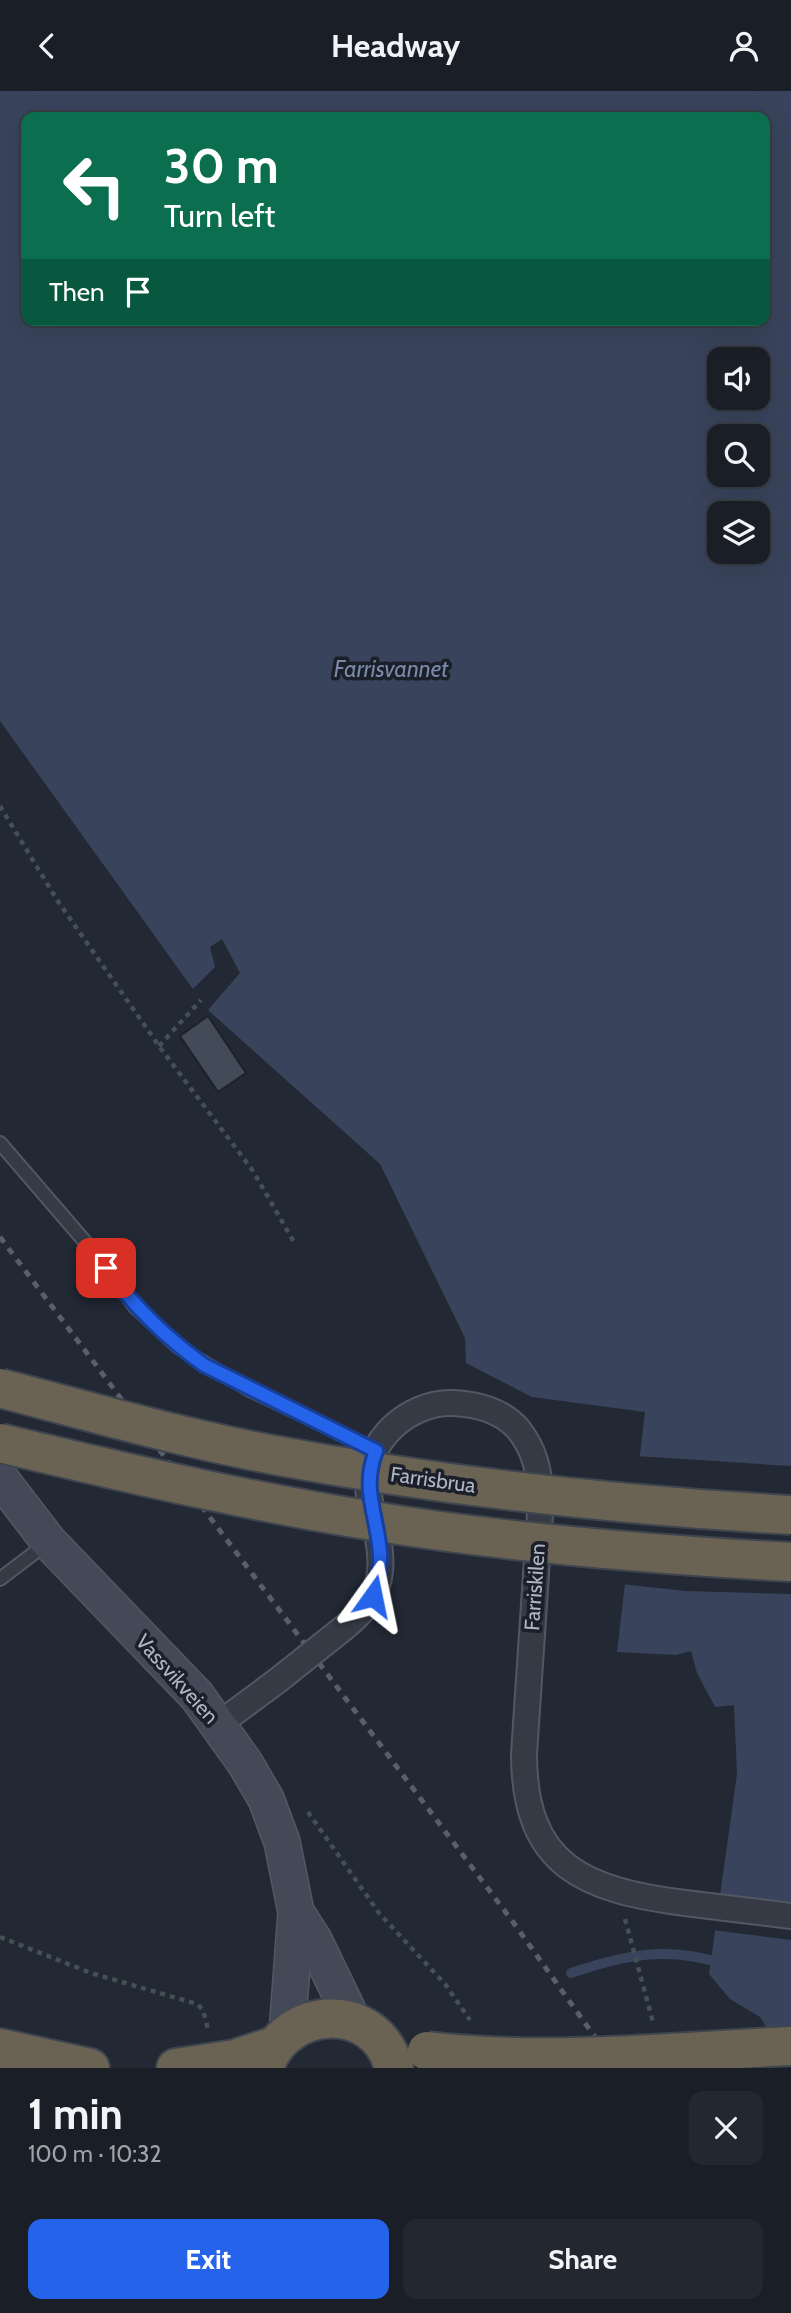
<!DOCTYPE html>
<html lang="en">
<head>
<meta charset="utf-8">
<style>
  body { margin:0; font-family:Cabin,sans-serif; background:#23272f; color:#f1f3f6; height:100vh; display:flex; flex-direction:column; font-size:26px; white-space:nowrap }
  * { box-sizing:border-box; margin:0 }
  p { font-size:23px; color:#9fa2a7 }
  .icon { flex:none; width:38px; height:38px; fill:none; stroke:currentColor; stroke-width:2; stroke-linecap:round; stroke-linejoin:round }
  .map { position:relative; height:1977px; overflow:hidden }
  .panel { display:flex; flex-direction:column; background:#1a1e27; flex:1 }
  .panel>* { flex:none }
  .hud { position:absolute; left:21px; top:21px; width:749px; height:214px; border-radius:14px; box-shadow:0 7px 28px #0002,0 0 0 2px #383c44; background:#0b6e4f; color:#fff; overflow:hidden }
  .tools { position:absolute; left:707px; top:256px; display:grid; gap:14px }
  .tools a { display:grid; place-items:center; width:63px; height:63px; border-radius:14px; background:#1a1e27; box-shadow:0 7px 28px #0002,0 0 0 2px #383c44; font-size:35px }
  .pin { position:absolute; display:grid; place-items:center; width:60px; height:60px; color:#fff; margin:-30px; border-radius:14px; box-shadow:0 4px 10px #0006 }
  .me { position:absolute; width:77px; margin:-38px; rotate:12deg; stroke-linejoin:round; filter:drop-shadow(0 0 5px #0008) }
  .turn { display:flex; align-items:center; gap:24px; height:147px; padding:0 28px; font-size:32px }
  .turn .icon { width:91px; height:91px; stroke-width:2.5 }
  .turn b { display:block; font-size:49px; line-height:60px }
  .then { display:flex; align-items:center; height:66px; padding:0 28px; background:#0003; gap:14px; font-size:26px }
  .round { display:grid; place-items:center; flex:none; width:74px; height:74px; border-radius:14px; background:#23272f }
  .head { display:flex; align-items:center; justify-content:space-between; height:119px; padding:0 28px }
  h1 { font-size:42px; font-weight:700; line-height:52px }
  .primary-button { display:flex; gap:14px; margin-top:auto; padding:14px 28px }
  .primary-button a { flex:1; height:80px; border-radius:14px; background:#2563eb; color:#fff; font-size:28px; font-weight:700; line-height:80px; text-align:center }
  .primary-button a+a { background:#23272f; color:#f1f3f6 }
  header { display:flex; justify-content:space-between; align-items:center; height:91px; padding:0 28px; background:#1a1e27; font-size:32px; font-weight:700 }
  .map>svg:first-child { display:block }
  .water { fill:#39445c; fill-rule:evenodd }
  .pier { fill:#222834 }
  .lines { fill:none; stroke-linecap:round; stroke-linejoin:round }
  .stream { stroke:#39445c; stroke-width:10 }
  .building { fill:#434b59; stroke:#1c212b; stroke-width:2 }
  .lane-casing { stroke:#525863; stroke-width:16 }
  .street-casing { stroke:#525863; stroke-width:28 }
  .secondary-casing { stroke:#525863; stroke-width:38 }
  .highway-casing { stroke:#3f454f; stroke-width:42 }
  .path { stroke:#435155; stroke-width:4.5; stroke-dasharray:5 5; stroke-linecap:butt }
  .lane { stroke:#353a45; stroke-width:12 }
  .street { stroke:#353a45; stroke-width:24 }
  .secondary { stroke:#434957; stroke-width:35 }
  .highway { stroke:#6a6353; stroke-width:38 }
  .rail { stroke:#575e6c; stroke-width:5; stroke-dasharray:7 7; stroke-linecap:butt }
  .street-bridge-casing { stroke:#525863; stroke-width:28; stroke-linecap:butt }
  .highway-bridge-casing { stroke:#3f454f; stroke-width:42; stroke-linecap:butt }
  .street-bridge { stroke:#353a45; stroke-width:24 }
  .highway-bridge { stroke:#6a6353; stroke-width:38 }
  .route-casing { stroke:#184099; stroke-width:18 }
  .route { stroke:#2563eb; stroke-width:12 }
  .labels { text-anchor:middle; stroke-width:7; stroke-linejoin:round; paint-order:stroke }
  .street-label { font-size:21px; fill:#afb5c2; stroke:#1a1f29 }
  .water-label { font-size:23px; font-style:italic; fill:#7a89a7; stroke:#1a1f29 }
</style>
</head>
<body>
<header><svg class="icon" aria-label="back" viewBox="0 0 24 24"><path d="M15 5l-7 7 7 7"/></svg>Headway<svg class="icon" aria-label="person" viewBox="0 0 24 24"><circle cx="12" cy="8" r="4"/><path d="M4 21q1-7 8-7t8 7"/></svg></header>
<div class="map">
<svg width="791" height="1977" viewBox="0 0 791 1977">
  <rect width="100%" height="100%" fill="#222834"/>
  <path class="water" d="M 0,0 L 791,0 L 791,1977 L 760,1926 L 730,1908 L 709,1883 L 737,1683 L 734,1614 L 715,1616 L 697,1582 L 691,1560 L 676,1564 L 617,1561 L 645,1321 L 532,1306 L 466,1272 L 465,1247 L 380,1073 L 208,919 L 0,630 ZM 26,26 L 765,26 L 765,229 L 26,229 ZM 719,268 L 758,268 L 758,306 L 719,306 ZM 719,345 L 758,345 L 758,383 L 719,383 ZM 719,422 L 758,422 L 758,460 L 719,460 Z"/>
  <path class="pier" d="M 222,848 L 240,882 L 208,919 L 193,898 L 215,876 L 210,856 Z
    M 636,1365 L 791,1375 L 791,1503 L 685,1500 L 621,1493 Z
    M 717,1805 L 791,1815 L 791,1849 L 712,1839 Z"/>
  <g class="lines">
    <path class="stream" d="M 571,1882 C 625,1864 665,1855 721,1872"/>
  </g>
  <path class="building" d="M 208,925 L 246,982 L 218,1001 L 180,945 Z"/>
  <g class="lines">
    <g class="lane-casing">
      <path id="lane" d="M 0,1052 L 93,1160 L 135,1216 L 178,1256 L 248,1298 L 376,1359
        M 0,1488 L 46,1453"/>
    </g>
    <g class="street-casing">
      <path id="street" d="M 345,1536 C 363,1521 378,1505 380,1480 C 383,1451 370,1424 368,1396 C 364,1350 409,1311 452,1312 C 477,1313 502,1319 519,1339 C 536,1361 539,1381 541,1408 L 524,1663 C 524,1776 585,1799 685,1812 C 720,1816 756,1821 791,1825
        M 219,1633 L 277,1590"/>
    </g>
    <g class="secondary-casing">
      <path id="secondary" d="M 0,1387 L 49,1451 L 197,1605 L 245,1672 L 266,1708 L 282,1751 L 296,1821 L 287,1942
        M 296,1821 L 314,1849 L 354,1932"/>
    </g>
    <g class="highway-casing">
      <path id="highway" d="M 0,1957 L 90,1977
        M 176,1977 L 235,1968 L 274,1955
        M 264,1977 C 285,1913 377,1909 394,1977"/>
    </g>
    <path class="path" d="M 0,715 L 57,809 L 159,955 L 253,1080 L 295,1153
      M 159,955 L 201,909
      M 308,1721 L 379,1822 L 445,1893 L 470,1929
      M 625,1828 L 653,1931
      M 0,1846 L 91,1882 L 197,1913 L 203,1919 L 208,1938"/>
    <use href="#lane" class="lane"/>
    <use href="#street" class="street"/>
    <use href="#secondary" class="secondary"/>
    <use href="#highway" class="highway"/>
    <path class="rail" d="M 0,1146 L 513,1831 L 617,1977"/>
    <g class="street-bridge-casing">
      <path id="street-bridge" d="M 277,1590 L 345,1536"/>
    </g>
    <g class="highway-bridge-casing">
      <path id="highway-bridge" d="M 0,1297 C 91,1321 182,1347 274,1364 C 445,1396 617,1414 791,1424
        M 0,1352 C 134,1384 269,1415 405,1435 C 533,1454 662,1464 791,1471
        M 427,1960 C 548,1974 670,1961 791,1955"/>
    </g>
    <use href="#street-bridge" class="street-bridge"/>
    <use href="#highway-bridge" class="highway-bridge"/>
  </g>
  <g class="lines">
    <g class="route-casing">
      <path id="route" d="M 106,1177 C 134,1216 165,1246 204,1274 L 376,1360 C 361,1398 377,1423 380,1462 C 381,1477 377,1491 373,1505"/>
    </g>
    <use href="#route" class="route"/>
  </g>
  <g class="labels">
    <g class="street-label">
      <text transform="translate(433 1389) rotate(8)" y="7">Farrisbrua</text>
      <text transform="translate(535 1496) rotate(-86)" y="7">Farriskilen</text>
      <text transform="translate(177 1588) rotate(48)" y="7">Vassvikveien</text>
    </g>
    <g class="water-label">
      <text x="391" y="586">Farrisvannet</text>
    </g>
  </g>
</svg>
<div class="tools">
<a><svg class="icon" aria-label="sound" viewBox="0 0 24 24"><path d="M4 9h4l5-4v14l-5-4H4zM17 9q2 3 0 6"/></svg></a>
<a><svg class="icon" aria-label="search" viewBox="0 0 24 24"><circle cx="10" cy="10" r="6"/><path d="M15 15l6 6"/></svg></a>
<a><svg class="icon" aria-label="layers" viewBox="0 0 24 24"><path d="M12 4l9 5-9 5-9-5zM3 14l9 5 9-5"/></svg></a>
</div>
<div class="pin" style="left:106px;top:1177px;background:#d93025"><svg class="icon" aria-label="arrive" viewBox="0 0 24 24"><path d="M6 21V4h12l-3 4 3 4H6"/></svg></div>
<svg class="me" style="left:373px;top:1505px" viewBox="-20 -20 40 40"><path d="M0-17L14 15 0 8-14 15z" fill="#2563eb" stroke="#fff" stroke-width="4"/></svg>
<div class="hud">
<div class="turn"><svg class="icon" aria-label="left" viewBox="0 0 24 24"><path d="M17 20v-9H6M10 6l-5 5 5 5"/></svg><div><b>30 m</b>Turn left</div></div>
<div class="then">Then<svg class="icon" aria-label="arrive" viewBox="0 0 24 24"><path d="M6 21V4h12l-3 4 3 4H6"/></svg></div>
</div>
</div>
<section class="panel">
<div class="head"><div><h1>1 min</h1><p>100 m · 10:32</p></div><a class="round"><svg class="icon" aria-label="close" viewBox="0 0 24 24"><path d="M6 6l12 12M18 6L6 18"/></svg></a></div>
<div class="primary-button"><a>Exit</a><a>Share</a></div>
</section>
</body>
</html>
